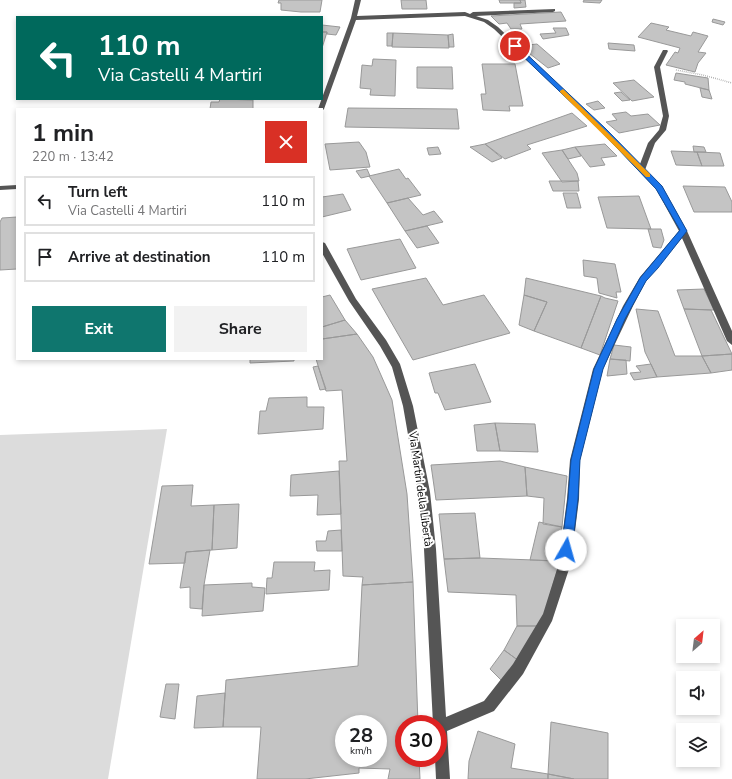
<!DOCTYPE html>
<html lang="en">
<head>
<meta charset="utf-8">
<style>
  body { margin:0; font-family:"Nunito Sans",sans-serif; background:#f2f2f2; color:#202124; height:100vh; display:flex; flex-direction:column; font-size:15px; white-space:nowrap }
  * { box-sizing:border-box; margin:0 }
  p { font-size:13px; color:#757577 }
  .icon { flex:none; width:22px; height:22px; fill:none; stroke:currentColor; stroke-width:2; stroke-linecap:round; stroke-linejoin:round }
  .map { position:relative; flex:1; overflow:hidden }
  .details { position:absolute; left:16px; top:108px; width:307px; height:252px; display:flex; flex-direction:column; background:#fff; border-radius:0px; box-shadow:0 2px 6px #0003 }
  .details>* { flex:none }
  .banner { position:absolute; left:16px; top:16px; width:307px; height:84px; border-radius:0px; box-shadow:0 2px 6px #0003; background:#00695c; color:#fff; overflow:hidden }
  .needle { width:26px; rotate:28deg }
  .tools { position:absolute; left:676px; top:619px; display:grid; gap:8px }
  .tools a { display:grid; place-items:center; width:44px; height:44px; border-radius:0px; background:#fff; box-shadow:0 2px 6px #0003; font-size:20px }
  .speed { position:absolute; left:335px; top:715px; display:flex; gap:8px; font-size:20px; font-weight:700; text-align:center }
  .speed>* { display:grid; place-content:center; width:52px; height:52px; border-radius:50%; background:#fff; box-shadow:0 2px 6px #0003; line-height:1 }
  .speed small { font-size:10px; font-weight:400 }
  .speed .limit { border:6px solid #d22; background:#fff; color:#111 }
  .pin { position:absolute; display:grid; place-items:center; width:34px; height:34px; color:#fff; margin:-17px; border:2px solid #fff; border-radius:50%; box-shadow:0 1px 4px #0007 }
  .me { position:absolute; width:44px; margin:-22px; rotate:7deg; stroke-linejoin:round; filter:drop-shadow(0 0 3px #0008) }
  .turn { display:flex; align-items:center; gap:14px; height:84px; padding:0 16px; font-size:18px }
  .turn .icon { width:52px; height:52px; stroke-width:2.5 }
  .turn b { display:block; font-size:28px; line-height:34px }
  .round { display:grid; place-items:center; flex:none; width:42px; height:42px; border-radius:0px; background:#f2f2f2 }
  .overview { display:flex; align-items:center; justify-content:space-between; height:68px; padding:0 16px }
  h1 { font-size:24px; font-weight:700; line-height:30px }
  .button { display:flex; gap:8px; margin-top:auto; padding:8px 16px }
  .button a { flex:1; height:46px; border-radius:0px; background:#0f766e; color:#fff; font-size:16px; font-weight:700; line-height:46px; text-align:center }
  .button a+a { background:#f2f2f2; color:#202124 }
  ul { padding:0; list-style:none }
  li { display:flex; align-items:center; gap:12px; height:50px; margin:0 8px 6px; padding:0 8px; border:2px solid #e0e0e0; border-radius:0px }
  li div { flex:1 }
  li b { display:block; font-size:15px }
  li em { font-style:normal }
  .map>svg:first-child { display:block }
  .green { fill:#dcdcdc }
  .building { fill:#c4c4c4; stroke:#999; fill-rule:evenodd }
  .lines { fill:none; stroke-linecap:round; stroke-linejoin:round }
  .path { stroke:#777; stroke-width:1.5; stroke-dasharray:0.5 1.5; stroke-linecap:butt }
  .minor { fill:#555; fill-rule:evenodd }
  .route { fill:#1a73e8; stroke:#114b97 }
  .slow { fill:#f59e0b }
  .labels { text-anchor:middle; stroke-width:4; stroke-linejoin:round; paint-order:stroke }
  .street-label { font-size:11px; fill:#000; stroke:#fff }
</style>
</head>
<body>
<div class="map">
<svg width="732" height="779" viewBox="0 0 732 779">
  <rect width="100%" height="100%" fill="#fff"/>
  <path class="green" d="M 167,429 L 108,779 L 0,779 L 0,435 Z"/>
  <path class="building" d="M 279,0 L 322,0 L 320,12 L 301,12 L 281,10 L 281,3 L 278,3 Z
    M 401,0 L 426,0 L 427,9 L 402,9 Z
    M 499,0 L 520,0 L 521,3 L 500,3 Z
    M 520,0 L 525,0 L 526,7 L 514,8 L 514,3 L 521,3 Z
    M 584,0 L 602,0 L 600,3 L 583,2 Z
    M 561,12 L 566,21 L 520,24 L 522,29 L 511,29 L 507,23 L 499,24 L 491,16 Z
    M 713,19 L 725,22 L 723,25 L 712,22 Z
    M 651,23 L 669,27 L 666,30 L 691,36 L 693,32 L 708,36 L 698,52 L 706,53 L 698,63 L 695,72 L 666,65 L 675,52 L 678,53 L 680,48 L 638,37 Z
    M 322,25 L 340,27 L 336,35 L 327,34 L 327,32 L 322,32 Z
    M 553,28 L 566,28 L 569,35 L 543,39 L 540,34 L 556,33 Z
    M 322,32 L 327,32 L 322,48 Z
    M 387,33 L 393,33 L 392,46 L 387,46 Z
    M 393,33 L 448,35 L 449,48 L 392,47 Z
    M 453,34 L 454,47 L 449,47 L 448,35 Z
    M 608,43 L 634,45 L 635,51 L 609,49 Z
    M 537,44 L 560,64 L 548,68 L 520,46 Z
    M 373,59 L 396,60 L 395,96 L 370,95 L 371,89 L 360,88 L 362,65 L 372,66 Z
    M 482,64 L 515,64 L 523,106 L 509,106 L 510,111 L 483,110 L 481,94 L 486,94 Z
    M 417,67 L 452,67 L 453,89 L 417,88 Z
    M 676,73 L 708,78 L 709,90 L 685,84 L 685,82 L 674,80 Z
    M 634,80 L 654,97 L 632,101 L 613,83 Z
    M 700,88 L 709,90 L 712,99 L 702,97 Z
    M 621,92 L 630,100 L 622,101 L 614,93 Z
    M 220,99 L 253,100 L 253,109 L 210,109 L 211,102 L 219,102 Z
    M 598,101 L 605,108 L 594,110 L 586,104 Z
    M 348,108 L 457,109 L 459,129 L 345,127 Z
    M 626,112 L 631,116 L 648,114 L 660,125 L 619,133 L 606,122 L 617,120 L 612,114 Z
    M 572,113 L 587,126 L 527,145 L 531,149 L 505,159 L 485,144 Z
    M 359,142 L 366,152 L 370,167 L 330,170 L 325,144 Z
    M 485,144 L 502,158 L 492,162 L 470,147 Z
    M 605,144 L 617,156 L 601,158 L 605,165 L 590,167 L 575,147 Z
    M 693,146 L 704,147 L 706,152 L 694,152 Z
    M 438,147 L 441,154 L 429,155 L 427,148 Z
    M 575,147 L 581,156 L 568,159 L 562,150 Z
    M 562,150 L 577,173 L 579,181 L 562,182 L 542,153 Z
    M 671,151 L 697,152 L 702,166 L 676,165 Z
    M 697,152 L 720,153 L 724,166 L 702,166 Z
    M 367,169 L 370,176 L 361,178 L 356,171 Z
    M 399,169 L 406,179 L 408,178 L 421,195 L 387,203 L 369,176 Z
    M 549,181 L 578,181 L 579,191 L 553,191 Z
    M 683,186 L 725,187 L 732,202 L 732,212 L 694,212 Z
    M 563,193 L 577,193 L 581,208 L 567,208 Z
    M 343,194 L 351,210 L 322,217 L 322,197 Z
    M 639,196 L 651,229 L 607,228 L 598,197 Z
    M 408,198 L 423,215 L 434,211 L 443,222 L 405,231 L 387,203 Z
    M 17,217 L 17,269 L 0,270 L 0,222 L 2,218 Z
    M 427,226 L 439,243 L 417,248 L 405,231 Z
    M 648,229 L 661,229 L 664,240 L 661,248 L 653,247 Z
    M 400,239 L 416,268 L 361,280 L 347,249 Z
    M 583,260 L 615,264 L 621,292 L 616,292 L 617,298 L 599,293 L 597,278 L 584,276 Z
    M 426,278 L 443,305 L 484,295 L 510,333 L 413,360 L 372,289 Z
    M 526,278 L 601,296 L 581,348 L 534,331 L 547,302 L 524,295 Z
    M 704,289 L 714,310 L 684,309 L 677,290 Z
    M 330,295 L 345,320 L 322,327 L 322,297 Z
    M 524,295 L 547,302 L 534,331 L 519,325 Z
    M 601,296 L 605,298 L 618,301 L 600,355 L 581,348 Z
    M 636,309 L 658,311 L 675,356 L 702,356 L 711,373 L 657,377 L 645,352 Z
    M 684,309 L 711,310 L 732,354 L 702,356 Z
    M 345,320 L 357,334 L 322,339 L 322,327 Z
    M 357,334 L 373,357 L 392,400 L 407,494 L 413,582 L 362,585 L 363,577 L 343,576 L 339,461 L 347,461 L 342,390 L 326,391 L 316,359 L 322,359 L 322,339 Z
    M 614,345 L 631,347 L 630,361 L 610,359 Z
    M 732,354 L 732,370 L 711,373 L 702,356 Z
    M 250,359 L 294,359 L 294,361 L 250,363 Z
    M 610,359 L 626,360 L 627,374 L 607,376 Z
    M 475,364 L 491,402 L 445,410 L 438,393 L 435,393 L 429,373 Z
    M 651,364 L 657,377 L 634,380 L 630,373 L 641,372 L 636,366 Z
    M 318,366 L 326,389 L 320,390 L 313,367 Z
    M 307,397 L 307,407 L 324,407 L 323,429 L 258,434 L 260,411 L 266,411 L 269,398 Z
    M 495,423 L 535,424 L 538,452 L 500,451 Z
    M 495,423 L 500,451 L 477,451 L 474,425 Z
    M 500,461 L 525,467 L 527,496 L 436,500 L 431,465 Z
    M 525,467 L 567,476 L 562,527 L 543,524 L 544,498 L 527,496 Z
    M 339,471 L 341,514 L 317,515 L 318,495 L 290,496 L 291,475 Z
    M 193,485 L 191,506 L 214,505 L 212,550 L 186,552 L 185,563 L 149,564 L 162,486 Z
    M 239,504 L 237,548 L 212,550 L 214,505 Z
    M 475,513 L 480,558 L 444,559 L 439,514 Z
    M 539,522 L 562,527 L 554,561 L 530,560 Z
    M 341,530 L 342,551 L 317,551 L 316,541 L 326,541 L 328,531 Z
    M 210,550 L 204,585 L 202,609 L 190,608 L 190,587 L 180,588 L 186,552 Z
    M 480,558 L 560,561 L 543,619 L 539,626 L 517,626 L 516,595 L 448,592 L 444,559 Z
    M 274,562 L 315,562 L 314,571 L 330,570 L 329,590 L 266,594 L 267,578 L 272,578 Z
    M 413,582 L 418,724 L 404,724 L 404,758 L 419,758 L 420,779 L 388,779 L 390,769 L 359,768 L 359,773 L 305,779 L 257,779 L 261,727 L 223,727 L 226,680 L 358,666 L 362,585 ZM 344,724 L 378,724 L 378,758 L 344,758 Z
    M 252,583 L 252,587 L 265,588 L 263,611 L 202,616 L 204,585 Z
    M 517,626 L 539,626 L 519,661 L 504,650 Z
    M 504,650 L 519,661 L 501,680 L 490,669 Z
    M 166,684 L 179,684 L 175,719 L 160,717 Z
    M 225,693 L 223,727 L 194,728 L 197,696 Z
    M 551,722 L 608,733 L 608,779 L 574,779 L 548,774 Z
    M 478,731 L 515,744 L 511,768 L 548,774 L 548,779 L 468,779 L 469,761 Z
    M 548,774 L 574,779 L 548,779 Z"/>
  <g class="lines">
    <path class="path" d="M 676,70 L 703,75 L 732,83"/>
    <path class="minor" d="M 355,0 L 361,0 L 357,16 L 465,12 L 470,14 L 473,12 L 555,9 L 555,11 L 553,12 L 476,16 L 488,20 L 498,27 L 604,128 L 640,164 L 648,143 L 659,130 L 663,116 L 654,67 L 663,50 L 667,50 L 668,51 L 660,67 L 669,116 L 666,130 L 655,143 L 645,170 L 662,186 L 687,231 L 732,331 L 732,345 L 727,341 L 682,238 L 646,281 L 633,306 L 603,369 L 580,460 L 579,499 L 571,563 L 552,621 L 523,674 L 494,711 L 447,731 L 450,779 L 436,779 L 435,758 L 438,758 L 438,724 L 433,724 L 424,549 L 418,492 L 403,406 L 392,367 L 380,346 L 349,301 L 322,253 L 322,242 L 325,243 L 356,299 L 386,340 L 400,364 L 413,406 L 430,492 L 436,549 L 446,717 L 484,701 L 513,664 L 543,614 L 559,563 L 567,499 L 570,460 L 593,369 L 623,306 L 640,277 L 679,231 L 656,189 L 600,130 L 494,29 L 484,22 L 465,16 L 356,20 L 324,109 L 322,111 L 322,109 L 318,109 L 351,18 Z
      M 17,185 L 17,189 L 0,190 L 0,186 Z"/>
  </g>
  <path class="route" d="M 513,45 L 517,45 L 605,128 L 662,186 L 687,231 L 658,268 L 646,281 L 625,319 L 603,369 L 580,460 L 578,499 L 572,550 L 570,554 L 566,555 L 563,554 L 561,550 L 568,499 L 571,460 L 594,369 L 617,319 L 640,278 L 680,230 L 656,189 L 600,130 L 513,47 Z"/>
  <path class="slow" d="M 563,89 L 650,174 L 650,177 L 646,177 L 560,92 L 560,91 Z"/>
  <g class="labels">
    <g class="street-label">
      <text transform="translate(421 489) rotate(82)" y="4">Via Martiri della Libertà</text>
    </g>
  </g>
</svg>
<div class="tools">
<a><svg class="needle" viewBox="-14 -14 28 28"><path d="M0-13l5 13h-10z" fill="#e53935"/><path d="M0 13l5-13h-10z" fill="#757577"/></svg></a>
<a><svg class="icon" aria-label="sound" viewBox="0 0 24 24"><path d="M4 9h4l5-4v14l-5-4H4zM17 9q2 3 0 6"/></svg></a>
<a><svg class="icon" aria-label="layers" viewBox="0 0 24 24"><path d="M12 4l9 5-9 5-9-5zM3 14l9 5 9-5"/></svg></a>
</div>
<div class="speed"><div>28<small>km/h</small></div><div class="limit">30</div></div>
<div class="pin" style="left:515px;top:46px;background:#d93025"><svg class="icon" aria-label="arrive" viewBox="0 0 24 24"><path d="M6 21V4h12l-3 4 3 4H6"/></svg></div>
<svg class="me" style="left:566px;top:550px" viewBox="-20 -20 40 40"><circle r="19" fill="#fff"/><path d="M0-13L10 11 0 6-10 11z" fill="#1a73e8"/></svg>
<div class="banner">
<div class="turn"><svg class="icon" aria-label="left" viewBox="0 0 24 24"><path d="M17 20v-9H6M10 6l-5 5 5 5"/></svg><div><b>110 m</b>Via Castelli 4 Martiri</div></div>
</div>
<section class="details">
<div class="overview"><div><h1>1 min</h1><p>220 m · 13:42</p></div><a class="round" style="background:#d93025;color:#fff"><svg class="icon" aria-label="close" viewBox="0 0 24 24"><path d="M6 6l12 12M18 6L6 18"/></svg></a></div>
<ul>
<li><svg class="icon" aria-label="left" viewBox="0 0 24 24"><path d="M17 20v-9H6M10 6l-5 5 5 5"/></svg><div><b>Turn left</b><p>Via Castelli 4 Martiri</p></div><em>110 m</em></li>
<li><svg class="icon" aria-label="arrive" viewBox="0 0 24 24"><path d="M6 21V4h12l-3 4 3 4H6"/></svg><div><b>Arrive at destination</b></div><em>110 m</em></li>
</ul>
<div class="button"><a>Exit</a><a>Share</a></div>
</section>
</div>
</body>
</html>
